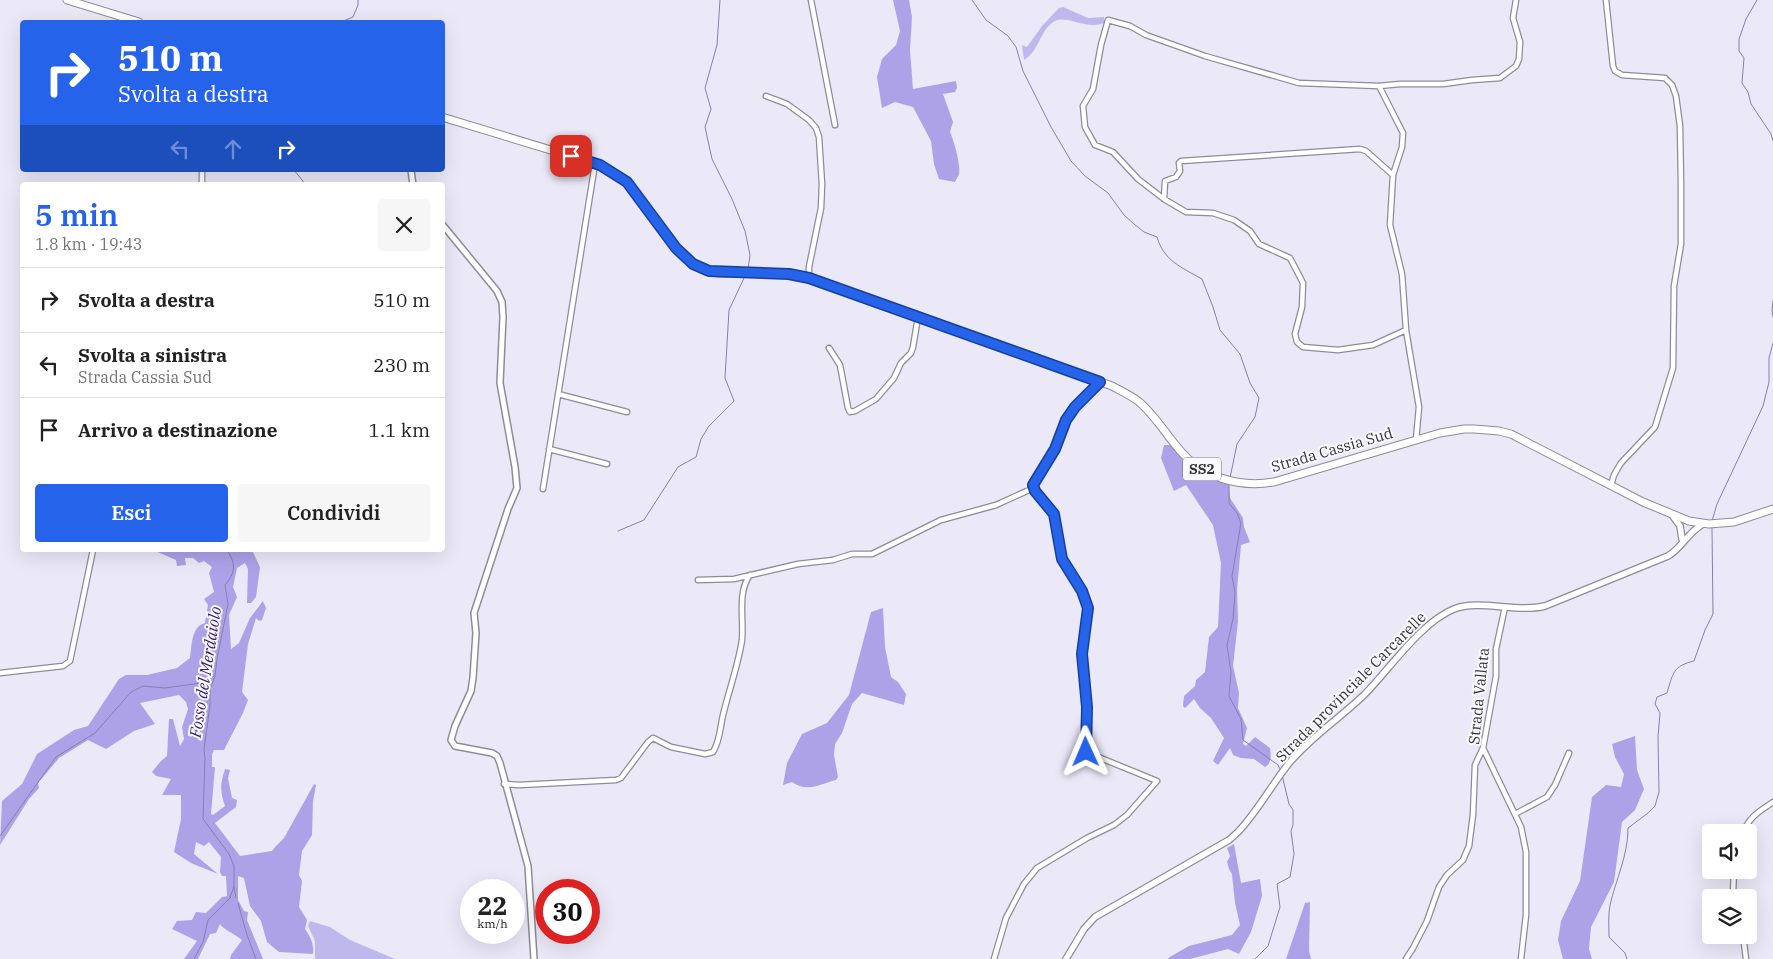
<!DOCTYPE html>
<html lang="it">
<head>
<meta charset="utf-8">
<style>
  body { margin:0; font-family:"IBM Plex Serif",serif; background:#f6f6f6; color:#222; height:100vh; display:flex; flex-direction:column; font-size:19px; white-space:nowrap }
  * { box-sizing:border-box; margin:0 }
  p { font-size:16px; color:#767676 }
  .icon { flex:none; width:28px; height:28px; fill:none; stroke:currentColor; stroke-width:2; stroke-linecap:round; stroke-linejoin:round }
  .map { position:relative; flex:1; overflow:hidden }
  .sheet { position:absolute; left:20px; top:182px; width:425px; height:370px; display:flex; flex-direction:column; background:#fff; border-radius:5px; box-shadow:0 5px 20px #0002 }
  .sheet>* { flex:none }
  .top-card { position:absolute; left:20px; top:20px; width:425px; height:152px; border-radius:5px; box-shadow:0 5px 20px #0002; background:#2563eb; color:#fff; overflow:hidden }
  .buttons { position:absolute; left:1702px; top:824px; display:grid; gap:10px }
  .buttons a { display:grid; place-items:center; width:55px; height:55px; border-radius:5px; background:#fff; box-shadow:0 5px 20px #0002; font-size:25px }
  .speed { position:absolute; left:460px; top:879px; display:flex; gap:10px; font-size:25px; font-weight:700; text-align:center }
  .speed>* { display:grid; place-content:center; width:65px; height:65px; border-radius:50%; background:#fff; box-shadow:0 5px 20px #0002; line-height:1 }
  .speed small { font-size:12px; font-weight:400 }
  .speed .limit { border:8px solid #d22; background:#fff; color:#111 }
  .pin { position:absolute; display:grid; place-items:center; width:42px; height:42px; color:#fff; margin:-21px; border-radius:10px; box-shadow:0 2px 8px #0006 }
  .me { position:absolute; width:55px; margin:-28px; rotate:359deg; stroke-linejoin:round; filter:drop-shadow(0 0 4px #0008) }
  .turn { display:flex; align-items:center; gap:18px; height:105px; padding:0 15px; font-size:22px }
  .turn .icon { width:65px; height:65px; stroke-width:2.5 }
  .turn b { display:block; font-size:35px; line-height:42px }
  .lanes { display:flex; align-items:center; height:48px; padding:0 15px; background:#0003; justify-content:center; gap:25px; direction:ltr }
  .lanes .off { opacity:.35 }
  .round { display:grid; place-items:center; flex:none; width:52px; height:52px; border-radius:5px; background:#f6f6f6 }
  .overview { display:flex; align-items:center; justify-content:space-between; height:85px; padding:0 15px }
  h1 { font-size:30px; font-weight:600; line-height:38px; color:#2563eb }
  .button { display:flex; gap:10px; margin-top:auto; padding:10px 15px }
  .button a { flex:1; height:58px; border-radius:5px; background:#2563eb; color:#fff; font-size:20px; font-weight:600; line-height:58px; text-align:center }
  .button a+a { background:#f6f6f6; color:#222 }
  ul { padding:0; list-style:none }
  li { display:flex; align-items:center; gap:15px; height:65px; padding:0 15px; border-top:1px solid #e0e0e0 }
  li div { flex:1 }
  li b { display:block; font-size:19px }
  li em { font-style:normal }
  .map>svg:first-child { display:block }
  .green { fill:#bfb8ed }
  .forest { fill:#ada2e8 }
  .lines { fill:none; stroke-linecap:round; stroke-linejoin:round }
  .stream { stroke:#867fb1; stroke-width:1 }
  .minor-casing { stroke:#8d8c99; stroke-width:7 }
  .tertiary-casing { stroke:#8d8c99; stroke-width:8 }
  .secondary-casing { stroke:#8d8c99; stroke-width:8 }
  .primary-casing { stroke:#8d8c99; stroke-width:9 }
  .minor { stroke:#fff; stroke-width:4.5 }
  .tertiary { stroke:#fff; stroke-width:5 }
  .secondary { stroke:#fff; stroke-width:5.5 }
  .primary { stroke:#fff; stroke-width:7 }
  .route-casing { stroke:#184099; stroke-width:12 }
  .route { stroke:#2563eb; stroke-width:9 }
  .labels { text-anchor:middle; stroke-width:4; stroke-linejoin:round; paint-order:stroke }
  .shield { fill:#f8f8fd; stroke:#706f74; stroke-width:1 }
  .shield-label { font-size:14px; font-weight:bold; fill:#35343a }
  .street-label { font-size:15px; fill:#35343a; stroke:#f8f8fd }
  .water-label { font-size:16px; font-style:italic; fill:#331b6b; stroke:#f8f8fd }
</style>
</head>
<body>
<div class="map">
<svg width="1773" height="959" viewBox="0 0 1773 959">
  <rect width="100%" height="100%" fill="#ebe9f8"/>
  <path class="green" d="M 1063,7 L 1088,18 L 1104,17 L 1104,23 C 1086,30 1067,15 1055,21 C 1040,29 1039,52 1024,60 L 1022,45 L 1027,47 L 1042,26 L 1059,8 Z
    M 310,921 L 330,927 L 350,940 L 395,959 L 315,959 L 315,941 L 308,926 Z"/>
  <path class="forest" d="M 893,0 L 909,0 L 912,17 L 910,50 L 913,89 L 956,81 L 957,88 L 955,92 L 943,94 L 953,122 L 950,132 C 954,141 961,165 959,174 C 958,177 956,179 955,182 L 939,179 L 934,164 L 931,141 L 913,107 L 895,102 L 882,108 L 877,77 L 882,59 L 896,45 L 900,31 Z
    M 1164,445 L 1170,445 C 1191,469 1200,474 1229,485 L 1230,498 L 1243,518 L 1244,527 L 1250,542 L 1241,545 L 1237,590 L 1238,621 L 1233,666 L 1239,693 L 1238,708 L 1247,728 L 1243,744 L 1246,746 L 1255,737 L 1270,748 C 1271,755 1272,763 1265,767 L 1254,759 L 1241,758 L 1233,755 L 1230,748 L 1218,765 L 1213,761 L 1224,738 L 1211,718 L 1200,708 L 1194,699 L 1185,708 L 1183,706 L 1184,696 L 1195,686 L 1196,680 L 1205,672 L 1209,637 L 1218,627 L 1221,563 L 1213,525 L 1186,485 L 1174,491 L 1161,458 Z
    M 153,550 L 252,550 L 260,567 L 256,597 L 251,603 L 247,603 L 248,569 L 245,563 L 237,568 L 233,587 L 237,597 L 229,615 L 231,649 L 239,643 L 250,618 L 263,601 L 266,608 L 262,620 L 259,621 L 256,618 L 248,644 L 242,692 L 248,700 L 243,713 L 224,750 L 214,750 L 212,754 L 212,767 L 215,767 L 211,814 L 213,815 L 225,806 C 220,791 220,785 225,769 L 230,770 L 228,778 L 232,798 L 237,800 L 236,807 L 215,823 L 240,856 L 272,851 L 275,847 L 284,838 L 314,784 L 316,785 L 313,802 L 312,835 L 302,851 L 299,875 L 302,881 L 299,907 L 307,920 L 305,929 C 311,938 314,944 313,954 L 279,952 L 267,942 L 261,921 L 250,906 L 244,878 L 238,876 L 238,900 L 244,911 L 248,912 L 247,920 L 263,959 L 230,959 L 231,955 L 242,940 C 236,935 223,929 220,924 L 216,933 L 210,934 L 198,959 L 184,959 L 197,941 L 172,929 L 177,921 L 192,920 L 196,912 L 206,913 L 222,897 L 227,896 L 226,876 L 222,876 L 220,872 L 221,857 L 209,842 L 204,846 L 196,842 L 194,854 L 218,874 L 191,863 L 174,852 L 181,819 L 181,795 L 162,795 L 171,779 L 156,776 L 152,772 L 160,762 L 167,756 L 169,719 L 173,719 L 180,746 L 184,739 L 182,727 L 188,709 L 186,702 L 179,695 L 140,703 L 155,724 L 134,731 L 106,749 L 88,740 L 59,758 L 38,783 L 39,788 L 29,799 L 0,845 L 2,801 L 22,784 L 37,754 L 74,730 L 88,726 L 119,679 L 126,675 L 147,675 L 177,668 L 190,658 C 192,645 191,627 205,623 L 208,605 L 204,599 L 214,592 L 209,573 L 212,567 L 204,561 L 199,563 L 193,558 L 185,558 L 186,565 L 177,566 L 176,560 Z
    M 883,608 L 885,647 L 891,677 L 898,682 L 906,694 L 904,705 L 862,693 L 852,704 L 842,733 L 835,744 L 834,755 L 838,777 L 836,780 C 820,784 807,793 792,782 L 783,785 L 787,763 L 802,734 L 827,723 L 849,695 L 871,612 Z
    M 1635,736 L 1637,770 L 1644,789 L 1635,810 L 1622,822 L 1614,882 L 1591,927 L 1589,949 L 1592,959 L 1563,959 L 1558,940 L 1561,921 L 1580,881 L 1592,797 L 1606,785 L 1621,787 L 1624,774 L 1615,757 L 1612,744 Z
    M 1234,844 L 1241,883 L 1260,879 L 1262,896 L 1251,932 L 1239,954 L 1228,949 L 1190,959 L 1169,959 L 1168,958 L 1189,946 L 1232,935 L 1240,925 L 1235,903 L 1232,874 L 1229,869 L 1227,862 L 1230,856 L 1227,848 Z
    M 1310,902 L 1309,951 L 1311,959 L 1286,959 L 1305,903 Z"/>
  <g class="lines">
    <path class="stream" d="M 720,0 L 717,45 L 705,88 L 711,109 L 705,127 L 712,159 L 732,199 L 745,231 L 750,255 L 748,270
      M 972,0 L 986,20 L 1008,36 L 1016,47 L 1023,71 L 1051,127 L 1071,161 L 1085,176 L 1108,193 L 1124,215 L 1134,224 L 1144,232 L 1157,237 C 1164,261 1181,267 1202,279 L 1213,307 L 1220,330 L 1240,354 L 1250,383 L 1259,398 L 1255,417 L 1237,444 L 1230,478
      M 1757,0 L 1746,19 L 1739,39 L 1739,51 L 1744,58 L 1742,83 L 1748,92 L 1751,104 L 1771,134 L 1773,141
      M 341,22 L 353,17 L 358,5 L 358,0
      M 294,170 L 306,185
      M 1773,301 L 1772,310 L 1773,317
      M 1229,484 L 1229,503 L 1237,513 L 1241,523 L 1232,576 L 1235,592 L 1233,619 L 1227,645 L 1231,672 L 1229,696 L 1241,719 L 1243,740 L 1278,765 L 1280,769
      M 1712,521 L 1717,504 L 1763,406 L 1769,382 L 1769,358 L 1773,343
      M 618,531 L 644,520 L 678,467 L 696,457 L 701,439 L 709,426 L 734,401 L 725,378 L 729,310 L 745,276
      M 0,836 L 56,757 L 95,733 L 131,692 L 143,686 L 165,688 L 201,683 L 214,676
      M 234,887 L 236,898
      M 238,903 L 247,935 L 256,959
      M 194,959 L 203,942 L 208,920 L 230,898 L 234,886 L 234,866 L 229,854 L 203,819 L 205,758 L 204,749 L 210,705 L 210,689 L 215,676 L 217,659 L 228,604 L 225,585 C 236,572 236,564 227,550
      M 1255,959 L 1268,946 L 1280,907 L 1277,884 L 1290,877 L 1294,854 L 1291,831 L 1293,825 L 1293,810 L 1289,804 L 1282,775
      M 1627,959 L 1625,953 L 1609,937 C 1609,927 1608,915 1610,905 C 1616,879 1628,856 1628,828 L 1648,813 L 1655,806 L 1659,792 L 1658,737 L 1660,713 L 1655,704 L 1657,697 L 1667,693 C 1673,673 1673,666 1694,661 L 1705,630 L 1713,614 L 1712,528"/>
    <g class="minor-casing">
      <path id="minor" d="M 811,0 L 835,125
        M 1606,0 L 1613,66 L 1615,71 L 1622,75 L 1665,78 L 1672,85 L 1676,96 L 1680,126 L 1681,185 L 1681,244 L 1674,286 L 1673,368 L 1655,427 L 1621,463 L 1614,475 L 1611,485
        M 1379,86 L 1403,133 L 1402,147 L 1393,175 L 1390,225 L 1402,274 L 1406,330 L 1419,407 L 1416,440
        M 766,96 L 787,104 L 809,120 L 816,128 L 819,137 L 822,184 L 821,208 L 809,267 L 809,278
        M 202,170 L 202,185
        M 1164,199 L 1165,181 L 1176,177 L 1180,171 L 1179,163 L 1181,161 L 1360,149 L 1366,151 L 1393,175
        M 1406,330 L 1373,345 L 1338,350 L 1303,347 L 1297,342 L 1295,334 L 1302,307 L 1303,283 L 1290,258 L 1259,244 L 1250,231 L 1234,220 L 1213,213 L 1186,212 L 1164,199 L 1138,179 L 1113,152 L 1095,145 L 1085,127 L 1083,106 L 1093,89 L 1101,45 L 1108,20 L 1130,26 L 1146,35 L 1205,56 L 1299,83 L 1379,86 L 1400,84 L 1443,84 L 1472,80 L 1500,78 L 1516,66 L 1519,59 L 1520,42 L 1513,18 L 1516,0
        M 829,348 L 840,365 L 848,408 L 850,412 L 855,411 L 876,399 L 894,378 L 901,363 L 911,353 L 913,347 L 918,317
        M 558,394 L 627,412
        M 549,449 L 607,464
        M 543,489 L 595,164
        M 698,580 L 734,579 L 798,564 L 833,560 L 852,554 L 872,554 L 941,520 L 996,505 L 1029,490 L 1046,466 L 1055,449 L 1067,420 L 1075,407 L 1100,382
        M 1505,607 L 1496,649 L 1496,676 L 1483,748 L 1521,827 L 1526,852 L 1526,915 L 1521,959
        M 0,673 L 63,666 L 70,661 L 93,550
        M 504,784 L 519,785 L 616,780 L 621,778 L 648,742 L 653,738 L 671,747 L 705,754 L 713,752 C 720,741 720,728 723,715 C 729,690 738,666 742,640 C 744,619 737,592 750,575
        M 1515,814 L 1547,797 L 1555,785 L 1569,753
        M 1743,832 C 1751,815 1759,812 1773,802
        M 1734,898 L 1733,893 L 1734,870
        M 1743,935 L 1746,959
        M 994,959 L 1006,918 L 1024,884 L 1037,868 L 1087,838 L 1114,825 L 1127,815 L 1157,781 L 1086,752 L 1086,699 L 1082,667 L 1082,654 L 1088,608 L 1082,591 L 1062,559 L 1054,514 L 1035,491 L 1033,485
        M 1406,959 L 1413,948 L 1427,921 L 1439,887 L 1447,875 L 1463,860 L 1469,846 L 1473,815 L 1475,765 L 1483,748"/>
    </g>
    <g class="tertiary-casing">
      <path id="tertiary" d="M 411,170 L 413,185
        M 442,224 L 497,291 L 502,302 L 503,317 L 500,383 L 515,467 L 517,488 L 508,509 L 474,613 L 476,633 L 473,678 L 471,691 L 455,726 L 451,740 L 455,746 L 492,753 L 497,756 L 500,763 L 528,866 L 534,959"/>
    </g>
    <g class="secondary-casing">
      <path id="secondary" d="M 1672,515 L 1680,526 L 1682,539
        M 1066,959 L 1084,929 L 1095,917 L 1229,840 L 1238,832 C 1258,811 1272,784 1290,762 C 1311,737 1340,718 1364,695 C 1389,670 1421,622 1454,609 C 1479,599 1517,613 1545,606 L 1668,556 C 1682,548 1688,532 1703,524"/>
    </g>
    <g class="primary-casing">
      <path id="primary" d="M 67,0 L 139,22
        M 442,117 L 600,165 L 618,176 L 627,182 L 676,248 L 693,264 L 709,271 L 718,273 L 789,274 L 809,278 L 1112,386 C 1121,391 1130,395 1138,401 C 1154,414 1165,433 1178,448 C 1201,477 1238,488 1274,482 L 1440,433 L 1464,429 L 1474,429 L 1499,431 L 1511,434 L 1643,502 L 1689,521 L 1709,524 L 1734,522 L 1773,509"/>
    </g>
    <use href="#minor" class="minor"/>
    <use href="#tertiary" class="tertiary"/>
    <use href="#secondary" class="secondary"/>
    <use href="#primary" class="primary"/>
  </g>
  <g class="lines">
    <g class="route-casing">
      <path id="route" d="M 571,156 L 600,165 L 627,182 L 676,248 L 693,264 L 709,271 L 789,274 L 809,278 L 1100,382 L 1075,407 L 1066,420 L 1055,449 L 1033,485 L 1035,491 L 1054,514 L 1062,559 L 1082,591 L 1088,608 L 1082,654 L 1087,707 L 1086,752"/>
    </g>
    <use href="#route" class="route"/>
  </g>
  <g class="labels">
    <rect class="shield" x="1183" y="457.5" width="38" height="23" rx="4"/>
    <g class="shield-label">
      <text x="1202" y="474">SS2</text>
    </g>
    <g class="street-label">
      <text transform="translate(1332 450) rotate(-16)" y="5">Strada Cassia Sud</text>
      <text transform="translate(1351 687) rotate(-45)" y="5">Strada provinciale Carcarelle</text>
      <text transform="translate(1479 696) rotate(-84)" y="5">Strada Vallata</text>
    </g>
    <g class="water-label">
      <text transform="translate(205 672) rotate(-81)" y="6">Fosso del Merdaiolo</text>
    </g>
  </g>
</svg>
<div class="buttons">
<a><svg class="icon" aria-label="sound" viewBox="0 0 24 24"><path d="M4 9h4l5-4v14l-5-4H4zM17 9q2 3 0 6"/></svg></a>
<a><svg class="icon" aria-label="layers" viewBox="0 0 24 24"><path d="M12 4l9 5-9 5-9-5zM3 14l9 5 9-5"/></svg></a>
</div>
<div class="speed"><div>22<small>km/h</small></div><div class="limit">30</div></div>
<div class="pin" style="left:571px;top:156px;background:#d93025"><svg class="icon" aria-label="arrive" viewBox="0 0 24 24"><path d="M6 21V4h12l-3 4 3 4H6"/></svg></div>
<svg class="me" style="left:1086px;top:752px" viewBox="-20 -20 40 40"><path d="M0-17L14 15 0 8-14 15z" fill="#2563eb" stroke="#fff" stroke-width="4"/></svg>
<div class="top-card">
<div class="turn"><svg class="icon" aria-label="right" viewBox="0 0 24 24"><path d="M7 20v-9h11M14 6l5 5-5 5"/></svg><div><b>510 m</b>Svolta a destra</div></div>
<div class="lanes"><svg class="icon off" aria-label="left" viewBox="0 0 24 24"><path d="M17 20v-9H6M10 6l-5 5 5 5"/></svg><svg class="icon off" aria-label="ahead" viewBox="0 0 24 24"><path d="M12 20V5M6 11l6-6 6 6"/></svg><svg class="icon" aria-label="right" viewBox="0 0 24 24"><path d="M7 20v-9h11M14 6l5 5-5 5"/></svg></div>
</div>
<section class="sheet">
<div class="overview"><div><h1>5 min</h1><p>1.8 km · 19:43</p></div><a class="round"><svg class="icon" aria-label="close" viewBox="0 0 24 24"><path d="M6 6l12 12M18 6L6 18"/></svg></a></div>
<ul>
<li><svg class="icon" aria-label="right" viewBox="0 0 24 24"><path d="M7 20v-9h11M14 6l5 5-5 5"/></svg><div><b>Svolta a destra</b></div><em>510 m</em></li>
<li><svg class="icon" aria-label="left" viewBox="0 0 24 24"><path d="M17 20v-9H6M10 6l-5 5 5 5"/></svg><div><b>Svolta a sinistra</b><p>Strada Cassia Sud</p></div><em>230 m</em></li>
<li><svg class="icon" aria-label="arrive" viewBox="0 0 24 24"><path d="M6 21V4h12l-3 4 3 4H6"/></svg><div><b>Arrivo a destinazione</b></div><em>1.1 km</em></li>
</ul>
<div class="button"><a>Esci</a><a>Condividi</a></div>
</section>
</div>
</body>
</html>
